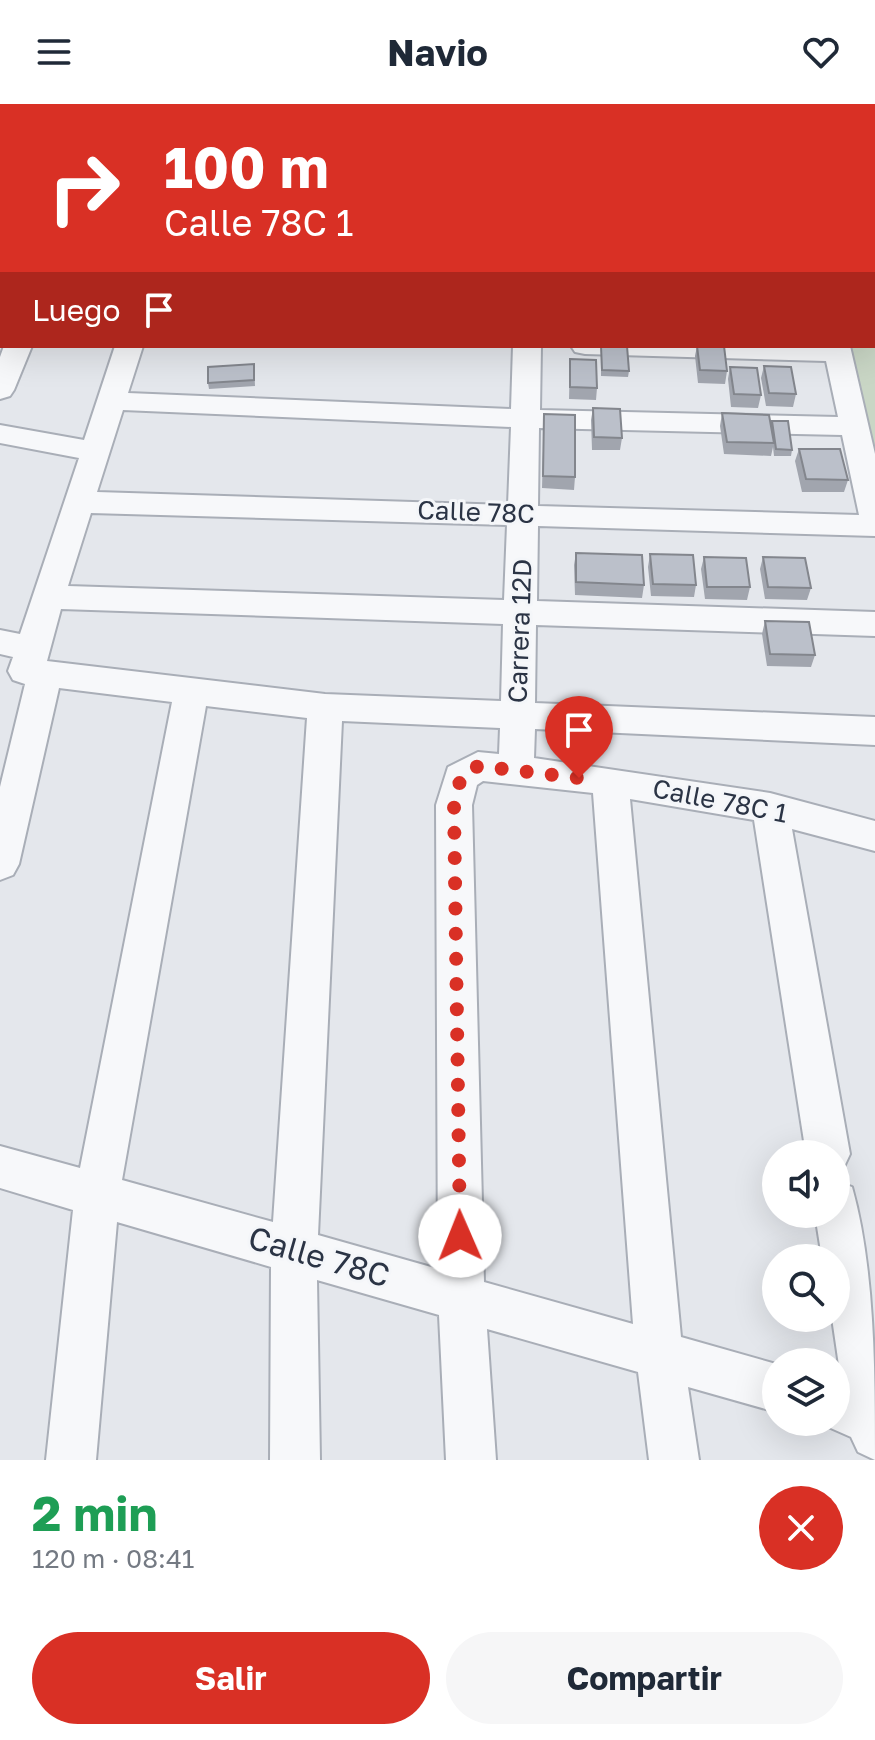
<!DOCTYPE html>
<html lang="es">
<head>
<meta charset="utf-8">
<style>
  body { margin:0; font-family:"Golos Text",sans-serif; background:#f6f6f7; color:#1f2937; height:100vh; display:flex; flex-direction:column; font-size:30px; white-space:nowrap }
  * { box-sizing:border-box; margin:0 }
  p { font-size:26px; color:#747a83 }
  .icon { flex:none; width:44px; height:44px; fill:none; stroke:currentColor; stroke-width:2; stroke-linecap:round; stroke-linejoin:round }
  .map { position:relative; height:1356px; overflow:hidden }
  .side { display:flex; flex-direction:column; background:#fff; flex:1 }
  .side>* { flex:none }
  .hud { position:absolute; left:0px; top:0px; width:876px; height:244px; box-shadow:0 8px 32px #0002; background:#d93025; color:#fff; overflow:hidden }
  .tools { position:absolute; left:762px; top:1036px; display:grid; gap:16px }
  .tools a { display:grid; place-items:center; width:88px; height:88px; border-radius:50%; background:#fff; box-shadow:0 8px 32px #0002; font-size:40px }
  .pin { position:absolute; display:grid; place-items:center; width:68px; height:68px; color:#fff; margin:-82px -34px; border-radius:50% 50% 50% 0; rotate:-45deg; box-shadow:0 0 8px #0007 }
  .pin .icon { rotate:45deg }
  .me { position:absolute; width:88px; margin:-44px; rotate:359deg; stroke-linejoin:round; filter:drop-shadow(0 0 6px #0008) }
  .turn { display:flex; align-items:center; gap:28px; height:168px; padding:0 32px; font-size:36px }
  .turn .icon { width:104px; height:104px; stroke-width:2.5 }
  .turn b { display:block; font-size:56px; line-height:68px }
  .then { display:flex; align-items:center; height:76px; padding:0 32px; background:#0003; gap:16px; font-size:30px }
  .round { display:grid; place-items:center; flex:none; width:84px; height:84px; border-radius:42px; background:#f6f6f7 }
  .headline { display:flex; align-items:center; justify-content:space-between; height:136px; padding:0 32px }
  h1 { font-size:48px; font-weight:700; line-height:60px; color:#1e9e55 }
  .primary-button { display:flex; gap:16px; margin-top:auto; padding:16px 32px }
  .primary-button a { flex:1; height:92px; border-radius:48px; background:#d93025; color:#fff; font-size:32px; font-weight:700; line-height:92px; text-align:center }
  .primary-button a+a { background:#f6f6f7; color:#1f2937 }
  header { display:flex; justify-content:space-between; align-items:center; height:104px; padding:0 32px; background:#fff; font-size:36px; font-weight:700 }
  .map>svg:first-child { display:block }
  .green { fill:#c9d6c5 }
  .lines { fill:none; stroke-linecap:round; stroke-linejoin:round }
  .minor-casing { stroke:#a9aeb7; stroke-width:4 }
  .minor { fill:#f7f8fa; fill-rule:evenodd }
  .wall { fill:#a1a5ae }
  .building { fill:#bbc0ca; stroke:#83868d; stroke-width:2 }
  .route { stroke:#d93025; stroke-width:14; stroke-dasharray:0 25.2 }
  .labels { text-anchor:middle; stroke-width:6; stroke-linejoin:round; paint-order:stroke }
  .street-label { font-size:26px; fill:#2b3445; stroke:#f4f6f9 }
  .near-street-label { font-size:32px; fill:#2b3445; stroke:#f4f6f9 }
</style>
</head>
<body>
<header><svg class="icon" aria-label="menu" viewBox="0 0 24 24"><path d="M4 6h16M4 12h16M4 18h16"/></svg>Navio<svg class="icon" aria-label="heart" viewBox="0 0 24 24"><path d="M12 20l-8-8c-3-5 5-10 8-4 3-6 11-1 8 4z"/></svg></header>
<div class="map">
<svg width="875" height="1356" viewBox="0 0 875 1356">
  <rect width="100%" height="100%" fill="#e4e7ec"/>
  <path class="green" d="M 875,180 L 875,357 L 848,242 L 874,242 Z"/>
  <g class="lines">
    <g class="minor-casing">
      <path id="minor" d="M 836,0 L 858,0 L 859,2 L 837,2 Z
        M 0,29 L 2,29 L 2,43 L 0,43 Z
        M 874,30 L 875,30 L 875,44 L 874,44 Z
        M 874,95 L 875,95 L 875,113 L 874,113 Z
        M 0,138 L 2,138 L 2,154 L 0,154 Z
        M 874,164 L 875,164 L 875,180 L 874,180 Z
        M 4,242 L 32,242 L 14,286 L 10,292 L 0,295 L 0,253 Z
        M 115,242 L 143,242 L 128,289 L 511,305 L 513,242 L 541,242 L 540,306 L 838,313 L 826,257 L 585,250 L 575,248 L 571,242 L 850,242 L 875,350 L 875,432 L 538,422 L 537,497 L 875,508 L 875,532 L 536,521 L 535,599 L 875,613 L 875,641 L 535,625 L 534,654 L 770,689 L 875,717 L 875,747 L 792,725 L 850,1050 L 843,1065 L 836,1068 L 836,1050 L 806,1050 L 754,716 L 630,695 L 681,1233 L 776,1260 L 776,1308 L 688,1283 L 699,1356 L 649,1356 L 638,1268 L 487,1225 L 496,1356 L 446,1356 L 439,1211 L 317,1176 L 320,1356 L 270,1356 L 271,1163 L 117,1118 L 96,1356 L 46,1356 L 73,1106 L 0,1084 L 0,1042 L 80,1064 L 172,598 L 59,584 L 19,760 L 13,771 L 0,776 L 0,683 L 25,580 L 13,576 L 8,567 L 13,553 L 0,550 L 0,526 L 20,530 L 79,354 L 0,339 L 0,321 L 84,336 ZM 123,306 L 511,323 L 508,401 L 97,388 ZM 539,324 L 842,331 L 859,411 L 538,402 ZM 91,409 L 507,421 L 504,496 L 68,482 ZM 61,505 L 503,520 L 501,597 L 325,590 L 47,557 ZM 206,602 L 307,614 L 273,1118 L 122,1076 ZM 342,617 L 500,624 L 499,650 L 478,648 L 448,663 L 436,701 L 438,1165 L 318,1131 ZM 483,677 L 593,689 L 633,1220 L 484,1178 L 472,701 L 477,681 Z
        M 836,1077 L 852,1083 C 875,1164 875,1270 875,1356 L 858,1348 L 851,1333 L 817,1318 L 836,1318 L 836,1280 L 842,1282 L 832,1214 L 836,1214 L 836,1154 L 822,1154 L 815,1110 L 836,1110 Z"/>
    </g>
    <use href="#minor" class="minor"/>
  </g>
  <path class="wall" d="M 870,0 L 875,0 L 875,30 L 874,2 L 871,2 Z
    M 601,242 L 629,267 L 628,273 L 601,272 Z
    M 697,242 L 724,242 L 727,267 L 725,280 L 698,279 L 695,252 Z
    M 570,255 L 597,284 L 596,296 L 569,295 Z
    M 254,260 L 255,282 L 209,285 L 208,279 Z
    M 764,262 L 796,290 L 793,303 L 766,302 L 761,274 Z
    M 730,263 L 761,291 L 758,304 L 731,303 L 728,275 Z
    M 593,304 L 622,334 L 620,346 L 592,346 L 591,316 Z
    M 722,309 L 771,321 L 772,317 L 792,346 L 791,352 L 774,352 L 773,343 L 771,352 L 724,350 L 720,322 Z
    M 544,310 L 575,373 L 574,386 L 542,384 Z
    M 799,345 L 848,376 L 844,388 L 802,388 L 795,357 Z
    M 576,449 L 644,481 L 642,494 L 575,491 L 574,461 Z
    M 650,450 L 696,481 L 694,493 L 651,492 L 648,463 Z
    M 704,453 L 750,483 L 747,496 L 705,495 L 701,465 Z
    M 763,453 L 811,484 L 807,496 L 765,495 L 760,465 Z
    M 765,517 L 815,551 L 811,563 L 767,562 L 762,530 Z"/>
  <path class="building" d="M 601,242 L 627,242 L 629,267 L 602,266 Z
    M 697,242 L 724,242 L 727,267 L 700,266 Z
    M 570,255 L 596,256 L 597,284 L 570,283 Z
    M 254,260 L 254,276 L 208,279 L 208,263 Z
    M 764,262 L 791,263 L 796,290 L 769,289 Z
    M 730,263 L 757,264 L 761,291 L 734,290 Z
    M 593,304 L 620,305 L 622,334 L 594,333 Z
    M 722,309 L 769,311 L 774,339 L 727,338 Z
    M 544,310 L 575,311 L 575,373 L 543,372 Z
    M 772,317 L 788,317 L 792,346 L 776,345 Z
    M 799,345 L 840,345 L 848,376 L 806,375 Z
    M 576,449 L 642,451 L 644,481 L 576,478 Z
    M 650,450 L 693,451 L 696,481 L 653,480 Z
    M 704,453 L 746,454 L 750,483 L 707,483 Z
    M 763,453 L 805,454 L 811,484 L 768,483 Z
    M 765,517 L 809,518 L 815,551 L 770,550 Z"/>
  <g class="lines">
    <path class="route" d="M 460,1132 L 454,701 L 461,673 L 478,662 L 579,674"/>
  </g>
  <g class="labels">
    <g class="street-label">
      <text transform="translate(476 408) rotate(2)" y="9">Calle 78C</text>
      <text transform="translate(520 527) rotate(-88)" y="9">Carrera 12D</text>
      <text transform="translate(720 697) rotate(11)" y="9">Calle 78C 1</text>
    </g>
    <g class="near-street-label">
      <text transform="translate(319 1153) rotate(16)" y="11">Calle 78C</text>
    </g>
  </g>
</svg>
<div class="tools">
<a><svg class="icon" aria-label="sound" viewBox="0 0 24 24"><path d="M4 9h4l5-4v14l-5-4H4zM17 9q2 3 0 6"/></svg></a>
<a><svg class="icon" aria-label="search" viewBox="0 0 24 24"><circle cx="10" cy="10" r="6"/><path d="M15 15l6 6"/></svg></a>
<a><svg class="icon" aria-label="layers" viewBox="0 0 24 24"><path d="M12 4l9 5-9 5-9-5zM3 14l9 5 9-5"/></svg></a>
</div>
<div class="pin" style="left:579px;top:674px;background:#d93025"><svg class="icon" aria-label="arrive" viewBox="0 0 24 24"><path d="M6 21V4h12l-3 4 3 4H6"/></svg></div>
<svg class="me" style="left:460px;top:1132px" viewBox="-20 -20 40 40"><circle r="19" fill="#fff"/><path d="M0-13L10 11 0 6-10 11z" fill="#d93025"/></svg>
<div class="hud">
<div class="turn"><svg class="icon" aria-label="right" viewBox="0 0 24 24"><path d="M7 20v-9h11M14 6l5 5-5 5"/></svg><div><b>100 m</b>Calle 78C 1</div></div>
<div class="then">Luego<svg class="icon" aria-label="arrive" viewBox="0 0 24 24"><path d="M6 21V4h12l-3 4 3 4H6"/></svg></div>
</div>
</div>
<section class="side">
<div class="headline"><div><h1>2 min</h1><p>120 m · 08:41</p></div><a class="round" style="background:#d93025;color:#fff"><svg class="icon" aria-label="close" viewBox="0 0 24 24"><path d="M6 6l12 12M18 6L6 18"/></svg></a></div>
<div class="primary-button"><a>Salir</a><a>Compartir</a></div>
</section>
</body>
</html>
